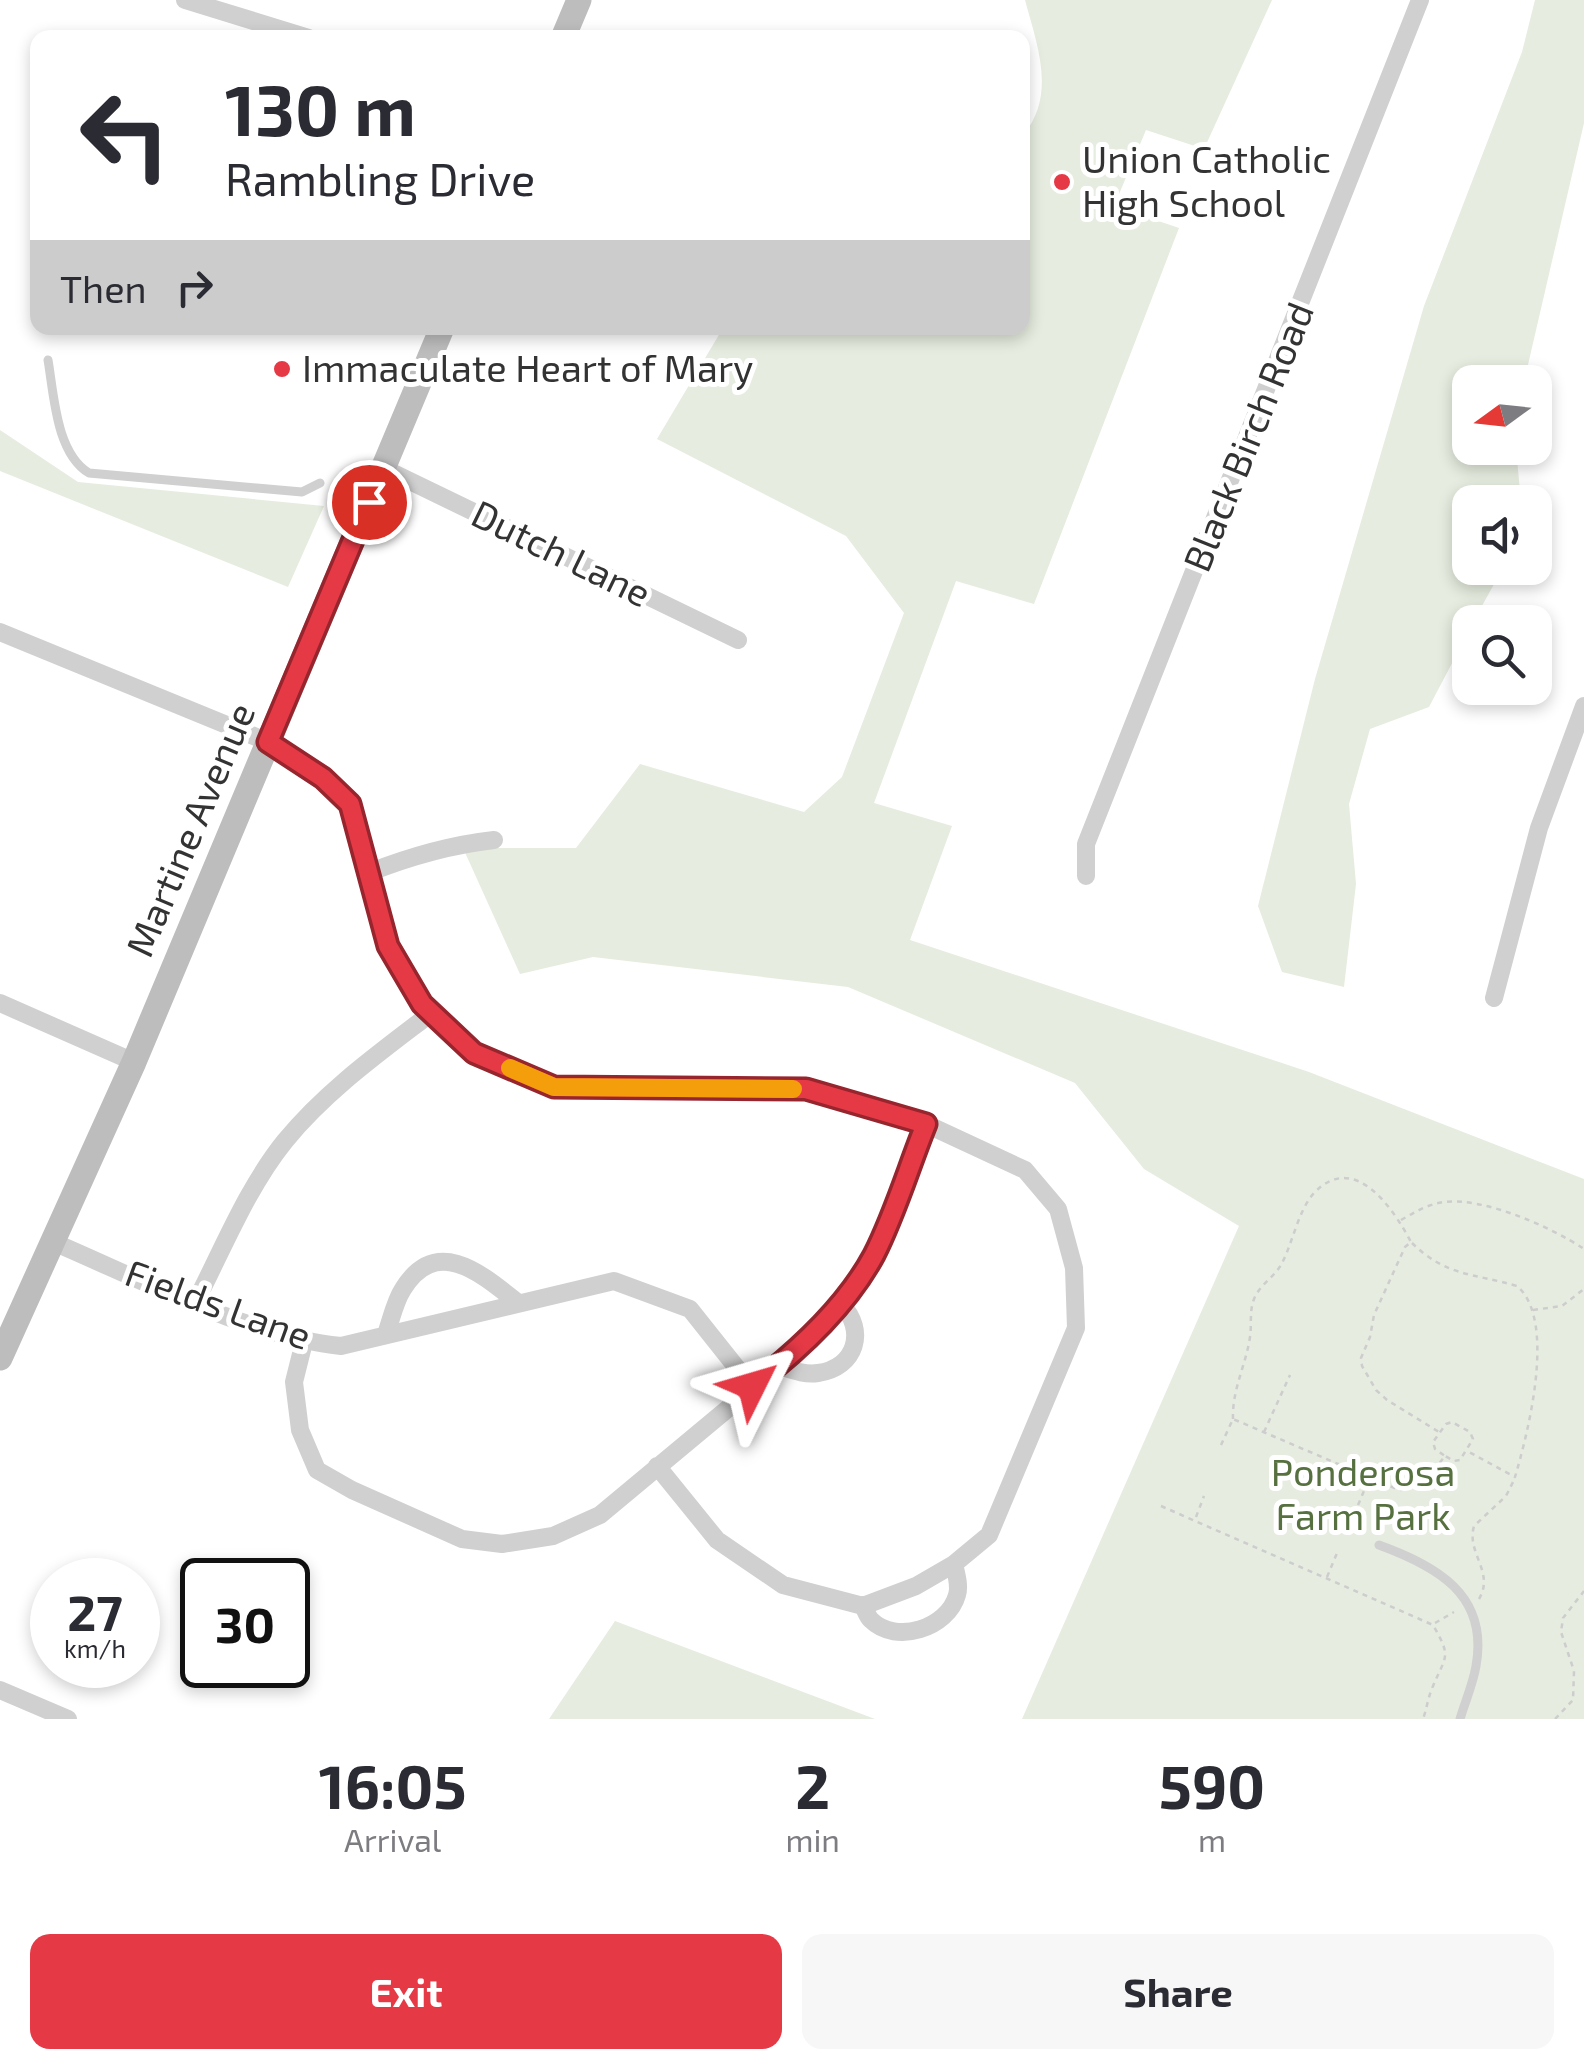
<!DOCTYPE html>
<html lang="en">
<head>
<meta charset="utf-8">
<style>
  body { margin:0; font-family:"Exo 2",sans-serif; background:#f7f7f7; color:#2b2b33; height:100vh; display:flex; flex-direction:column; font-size:38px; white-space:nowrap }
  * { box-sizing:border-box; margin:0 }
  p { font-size:32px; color:#7c7c81 }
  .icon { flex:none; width:55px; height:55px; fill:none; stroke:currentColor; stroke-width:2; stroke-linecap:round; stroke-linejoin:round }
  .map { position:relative; height:1719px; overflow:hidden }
  .drawer { display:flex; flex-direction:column; background:#fff; flex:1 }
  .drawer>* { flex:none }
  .banner { position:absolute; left:30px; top:30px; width:1000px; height:305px; border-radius:20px; box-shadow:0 5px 15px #0003; background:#fff; color:#2b2b33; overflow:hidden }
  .needle { width:65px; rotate:255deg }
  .controls { position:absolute; left:1452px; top:365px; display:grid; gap:20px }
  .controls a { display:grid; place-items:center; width:100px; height:100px; border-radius:20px; background:#fff; box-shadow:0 5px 15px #0003; font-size:50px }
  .speed { position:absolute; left:30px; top:1558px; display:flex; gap:20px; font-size:50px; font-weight:700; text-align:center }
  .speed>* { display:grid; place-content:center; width:130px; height:130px; border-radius:50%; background:#fff; box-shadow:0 5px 15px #0003; line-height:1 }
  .speed small { font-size:25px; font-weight:400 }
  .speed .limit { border:5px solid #111; border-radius:15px; background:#fff; color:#111 }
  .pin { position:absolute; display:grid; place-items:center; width:85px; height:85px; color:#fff; margin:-42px; border:5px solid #fff; border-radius:50%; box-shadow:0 2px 10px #0007 }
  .me { position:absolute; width:110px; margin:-55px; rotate:50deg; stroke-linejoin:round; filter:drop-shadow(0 0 8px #0008) }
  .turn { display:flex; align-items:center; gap:35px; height:210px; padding:0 30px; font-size:45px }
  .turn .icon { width:130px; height:130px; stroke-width:2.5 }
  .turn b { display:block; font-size:70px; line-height:85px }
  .then { display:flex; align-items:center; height:95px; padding:0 30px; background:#0003; gap:20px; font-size:38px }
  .eta { display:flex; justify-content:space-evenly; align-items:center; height:170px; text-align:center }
  .eta b { font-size:60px; font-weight:700; line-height:70px }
  .primary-button { display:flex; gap:20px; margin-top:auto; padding:20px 30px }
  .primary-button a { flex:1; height:115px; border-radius:20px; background:#e63946; color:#fff; font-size:40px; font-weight:700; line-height:115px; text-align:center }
  .primary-button a+a { background:#f7f7f7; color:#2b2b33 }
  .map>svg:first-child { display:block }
  .green { fill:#e6ecdf }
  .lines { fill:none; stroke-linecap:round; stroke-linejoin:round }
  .path { stroke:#cdcdcd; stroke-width:2.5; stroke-dasharray:5 5; stroke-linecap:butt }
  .lane { stroke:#d0d0d0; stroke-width:9 }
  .street { stroke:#d0d0d0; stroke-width:18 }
  .secondary { stroke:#bdbdbd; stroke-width:25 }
  .route-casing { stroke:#96252e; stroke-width:25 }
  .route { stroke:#e63946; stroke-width:18 }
  .slow { stroke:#f59e0b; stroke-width:18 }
  .poi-dot { fill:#e63946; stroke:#fff; stroke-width:4 }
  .labels { text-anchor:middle; stroke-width:10; stroke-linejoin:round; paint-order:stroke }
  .poi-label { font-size:38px; fill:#333; stroke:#fff; text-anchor:start }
  .street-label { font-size:38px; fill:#333; stroke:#fff }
  .park-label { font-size:38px; fill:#56703f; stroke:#fff }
</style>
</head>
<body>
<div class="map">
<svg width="1584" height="1719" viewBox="0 0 1584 1719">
  <rect width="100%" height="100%" fill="#fff"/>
  <path class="green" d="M 1025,0 L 1272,0 L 1204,149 L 1146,130 L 1114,206 L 1179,228 L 1034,604 L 956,581 L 874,803 L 952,826 L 910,940 L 1309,1072 L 1584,1179 L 1584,1719 L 1022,1719 L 1239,1226 L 1144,1169 L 1075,1083 L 848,987 L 593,957 L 520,974 L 463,848 L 576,848 L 640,764 L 804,812 L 842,777 L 904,613 L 846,536 L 657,439 L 723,328 L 1022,328 L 1023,135 C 1057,95 1037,45 1025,0 Z
    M 1535,0 L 1584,0 L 1584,123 L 1524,382 L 1470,382 L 1470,448 L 1516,448 L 1521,502 L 1470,502 L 1470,568 L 1503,568 L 1473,622 L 1470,622 L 1470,629 L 1429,707 L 1370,729 L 1349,804 L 1356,884 L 1344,987 L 1282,972 L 1258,906 L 1315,679 L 1424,306 L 1522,52 Z
    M 0,430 L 78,482 L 324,506 L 288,587 L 0,471 Z
    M 615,1621 L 875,1719 L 549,1719 Z"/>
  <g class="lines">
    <path class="path" d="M 1401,1220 C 1415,1212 1428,1204 1444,1202 C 1484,1197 1551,1227 1584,1249
      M 1412,1243 C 1447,1277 1473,1273 1517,1286 C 1557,1320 1528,1433 1515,1477 L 1469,1452
      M 1533,1310 L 1562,1306 L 1584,1289
      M 1233,1419 C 1232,1389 1246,1365 1250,1337 C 1252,1324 1249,1312 1254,1299 C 1260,1284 1275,1277 1282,1263 C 1293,1242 1298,1211 1314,1193 C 1355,1150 1394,1210 1411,1242 L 1405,1247 L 1374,1315 L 1370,1337 L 1361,1358 L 1362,1366 L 1376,1390 L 1387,1400 L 1439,1432
      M 1264,1432 L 1290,1375
      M 1221,1445 L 1233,1419 L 1399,1490 C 1421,1490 1433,1471 1445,1456 L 1435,1449 L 1433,1442 L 1446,1424 L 1452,1422 L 1470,1432 L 1473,1439 L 1460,1460 L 1454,1461 L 1445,1456
      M 1358,1505 L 1369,1479
      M 1161,1506 L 1433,1625 C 1452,1658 1446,1655 1433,1686 C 1428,1697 1427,1708 1423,1719
      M 1196,1517 L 1204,1496
      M 1327,1577 L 1337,1553
      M 1479,1599 C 1495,1572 1466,1553 1474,1526 L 1506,1496 L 1515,1478
      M 1435,1623 L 1454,1612
      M 1555,1719 L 1573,1700 L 1574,1671 L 1561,1632 L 1563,1618 L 1584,1591"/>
    <path class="lane" d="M 48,360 C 54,395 56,453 89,473 L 302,492 L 320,483
      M 1379,1545 C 1436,1566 1489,1594 1476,1666 C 1473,1684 1465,1702 1460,1719"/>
    <path class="street" d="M 185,0 L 309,38
      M 383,468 L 738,640
      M 0,632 L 266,741 L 323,778 L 350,804 L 388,946 L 422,1004 L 474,1053 L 554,1087 L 806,1089 L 926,1124 L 1025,1170 L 1058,1209 L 1074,1268 L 1076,1328 L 989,1535 L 954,1564 L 916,1586 L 863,1606 L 783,1585 L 717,1540 L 657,1466
      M 368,873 C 411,856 449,845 494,840
      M 1086,876 L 1086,844 L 1420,0
      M 1494,998 L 1539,828 L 1584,706
      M 0,1003 L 134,1062
      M 53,1242 C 138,1278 250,1337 341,1346 L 614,1281 L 690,1309 L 752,1387
      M 195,1303 C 223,1249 247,1188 285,1141 C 326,1091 379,1053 430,1014
      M 386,1334 C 391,1320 395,1301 403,1289 C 437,1234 483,1275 517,1302
      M 304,1342 L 294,1382 L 300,1430 L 317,1470 L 352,1490 L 462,1539 L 502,1544 L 553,1536 L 600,1515 L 779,1366 L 841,1304 L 874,1255 L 926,1124
      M 779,1366 C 792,1370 804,1375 818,1373 C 856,1368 867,1330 841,1304
      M 863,1606 C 866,1611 867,1616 871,1620 C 896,1645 948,1628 957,1595 C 960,1586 956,1573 954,1564
      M 0,1690 L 68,1719"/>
    <path class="secondary" d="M 563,38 L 579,0
      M 0,1358 L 134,1062 L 442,328"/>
  </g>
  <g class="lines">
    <g class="route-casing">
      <path id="route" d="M 369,502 L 268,742 L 323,778 L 350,804 L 388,946 L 422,1004 L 474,1053 L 554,1087 L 806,1089 L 926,1124 C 909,1166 895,1214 874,1255 C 846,1307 798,1351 752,1386"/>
    </g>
    <use href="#route" class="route"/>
    <path class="slow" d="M 510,1068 L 554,1087 L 793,1089"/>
  </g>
  <g class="poi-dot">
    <circle cx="1062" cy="182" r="10"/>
    <circle cx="282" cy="369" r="10"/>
  </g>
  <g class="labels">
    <g class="poi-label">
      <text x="1082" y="173">Union Catholic<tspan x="1082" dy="44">High School</tspan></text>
      <text x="302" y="382">Immaculate Heart of Mary</text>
    </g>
    <g class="street-label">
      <text transform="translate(1249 437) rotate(-68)" y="13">Black Birch Road</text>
      <text transform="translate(561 554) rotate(26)" y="13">Dutch Lane</text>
      <text transform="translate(191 830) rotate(-67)" y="13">Martine Avenue</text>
      <text transform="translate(218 1305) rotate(20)" y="13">Fields Lane</text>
    </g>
    <g class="park-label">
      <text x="1363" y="1486">Ponderosa<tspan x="1363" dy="44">Farm Park</tspan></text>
    </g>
  </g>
</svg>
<div class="controls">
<a><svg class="needle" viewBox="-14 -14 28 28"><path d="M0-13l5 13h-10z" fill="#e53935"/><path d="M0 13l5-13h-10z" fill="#7c7c81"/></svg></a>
<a><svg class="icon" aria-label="sound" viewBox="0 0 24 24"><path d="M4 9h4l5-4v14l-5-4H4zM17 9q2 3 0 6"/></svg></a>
<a><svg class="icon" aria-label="search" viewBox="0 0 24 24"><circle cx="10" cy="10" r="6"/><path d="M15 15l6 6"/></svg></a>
</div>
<div class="speed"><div>27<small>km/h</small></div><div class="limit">30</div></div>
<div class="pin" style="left:369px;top:502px;background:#d93025"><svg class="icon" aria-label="arrive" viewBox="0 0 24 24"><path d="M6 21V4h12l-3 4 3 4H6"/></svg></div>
<svg class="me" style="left:752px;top:1386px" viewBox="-20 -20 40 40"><path d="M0-17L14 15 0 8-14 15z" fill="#e63946" stroke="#fff" stroke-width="4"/></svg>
<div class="banner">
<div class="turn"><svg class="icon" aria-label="left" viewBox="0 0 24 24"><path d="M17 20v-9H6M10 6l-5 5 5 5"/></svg><div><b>130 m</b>Rambling Drive</div></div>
<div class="then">Then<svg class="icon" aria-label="right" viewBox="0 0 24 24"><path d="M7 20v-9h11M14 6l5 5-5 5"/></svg></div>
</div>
</div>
<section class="drawer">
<div class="eta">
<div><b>16:05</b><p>Arrival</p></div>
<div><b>2</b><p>min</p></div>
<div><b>590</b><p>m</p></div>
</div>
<div class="primary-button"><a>Exit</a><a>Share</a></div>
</section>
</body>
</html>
